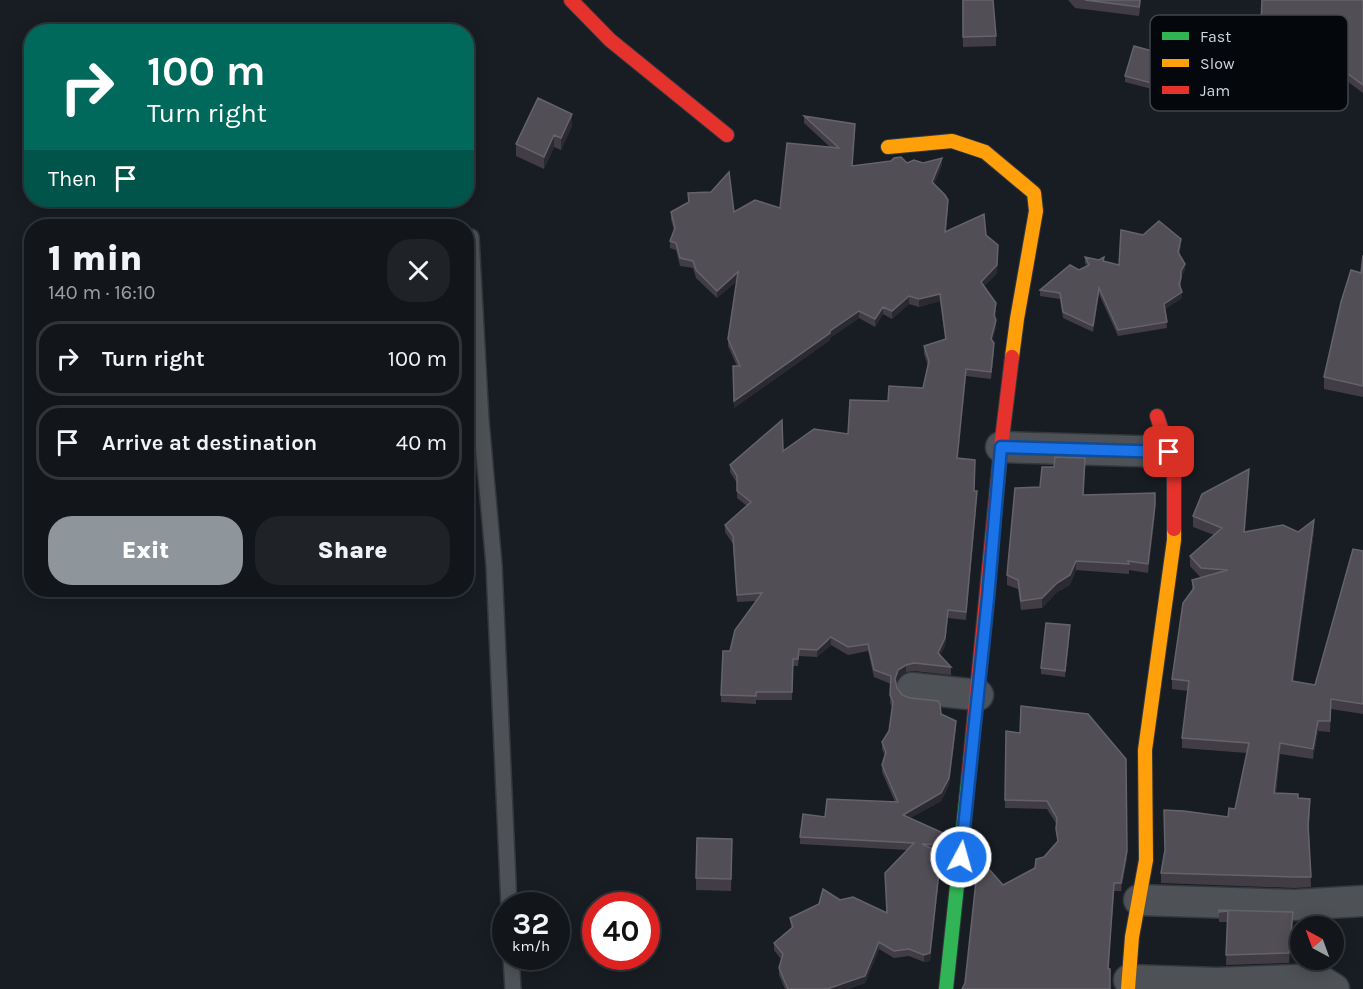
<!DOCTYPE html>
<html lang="en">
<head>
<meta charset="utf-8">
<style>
  body { margin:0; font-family:Karla,sans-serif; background:#1f2327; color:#f1f3f6; height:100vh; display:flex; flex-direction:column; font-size:22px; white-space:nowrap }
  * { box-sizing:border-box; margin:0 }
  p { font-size:20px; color:#9c9fa2 }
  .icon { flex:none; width:33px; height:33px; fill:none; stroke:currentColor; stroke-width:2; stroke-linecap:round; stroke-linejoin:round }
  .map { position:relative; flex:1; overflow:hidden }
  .drawer { position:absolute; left:24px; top:219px; width:450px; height:378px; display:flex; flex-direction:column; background:#12161a; border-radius:24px; box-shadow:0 3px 15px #0003,0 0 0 2px #313539 }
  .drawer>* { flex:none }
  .guide { position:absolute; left:24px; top:24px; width:450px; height:183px; border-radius:24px; box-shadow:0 3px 15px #0003,0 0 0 2px #313539; background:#00695c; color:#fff; overflow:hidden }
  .needle { width:39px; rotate:319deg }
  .tools { position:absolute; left:1290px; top:916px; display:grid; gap:12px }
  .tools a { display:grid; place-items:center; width:54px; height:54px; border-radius:50%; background:#12161a; box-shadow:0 3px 15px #0003,0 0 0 2px #313539; font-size:30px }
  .speed { position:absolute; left:492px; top:892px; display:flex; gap:12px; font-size:30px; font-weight:700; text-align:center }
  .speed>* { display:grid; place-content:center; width:78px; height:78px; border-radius:50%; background:#12161a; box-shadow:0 3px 15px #0003,0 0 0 2px #313539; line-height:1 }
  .speed small { font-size:15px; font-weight:400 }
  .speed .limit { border:9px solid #d22; background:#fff; color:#111 }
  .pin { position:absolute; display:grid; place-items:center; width:51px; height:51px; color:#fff; margin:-26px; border-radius:12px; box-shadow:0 3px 9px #0006 }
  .me { position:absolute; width:66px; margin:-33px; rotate:6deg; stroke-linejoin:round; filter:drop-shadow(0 0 4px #0008) }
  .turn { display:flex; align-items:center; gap:21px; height:126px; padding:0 24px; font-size:27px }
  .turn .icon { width:78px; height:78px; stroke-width:2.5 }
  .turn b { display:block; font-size:42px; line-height:51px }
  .then { display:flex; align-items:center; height:57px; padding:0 24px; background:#0003; gap:12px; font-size:22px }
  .round { display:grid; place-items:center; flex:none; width:63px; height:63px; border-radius:24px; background:#1f2327 }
  .summary { display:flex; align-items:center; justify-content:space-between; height:102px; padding:0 24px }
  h1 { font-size:36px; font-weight:800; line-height:45px }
  .action { display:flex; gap:12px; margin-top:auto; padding:12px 24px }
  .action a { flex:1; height:69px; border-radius:24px; background:#8e959b; color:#fff; font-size:24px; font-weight:800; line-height:69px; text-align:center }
  .action a+a { background:#1f2327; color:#f1f3f6 }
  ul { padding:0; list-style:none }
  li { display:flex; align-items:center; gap:18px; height:75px; margin:0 12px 9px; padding:0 12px; border:3px solid #313539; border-radius:24px }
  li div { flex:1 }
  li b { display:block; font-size:22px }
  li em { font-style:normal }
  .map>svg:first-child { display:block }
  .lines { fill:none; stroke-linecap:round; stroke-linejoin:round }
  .lane-casing { stroke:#35383d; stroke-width:18 }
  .street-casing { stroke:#35383d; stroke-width:33 }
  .fast-casing { stroke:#35383d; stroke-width:16 }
  .slow-casing { stroke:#35383d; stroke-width:16 }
  .jam-casing { stroke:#35383d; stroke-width:16 }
  .lane { stroke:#4e5256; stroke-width:15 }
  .street { stroke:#4e5256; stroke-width:30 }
  .fast { stroke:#30b455; stroke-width:14 }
  .slow { stroke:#ff9f0a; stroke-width:14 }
  .jam { stroke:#e5322d; stroke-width:14 }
  .wall { fill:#423d45 }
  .shaded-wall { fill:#2b2a31 }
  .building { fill:#524e55; stroke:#65636a; stroke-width:1.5 }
  .route-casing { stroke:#114b97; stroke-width:15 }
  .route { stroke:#1a73e8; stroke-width:10 }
  .key { fill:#04070b; stroke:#414549; stroke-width:1.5 }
  .key-label { font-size:16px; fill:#ced5db }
</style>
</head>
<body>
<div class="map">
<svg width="1363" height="989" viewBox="0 0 1363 989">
  <rect width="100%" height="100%" fill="#181d23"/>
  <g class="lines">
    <g class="lane-casing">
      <path id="lane" d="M 471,237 L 481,421 L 494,565 L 509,906
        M 511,957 L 513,989"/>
    </g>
    <g class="street-casing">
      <path id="street" d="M 1001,447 L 1169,452
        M 912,688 L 978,695
        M 1139,900 L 1295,905 L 1363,901
        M 1129,980 L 1217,983 L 1318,979 L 1334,989"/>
    </g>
    <g class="fast-casing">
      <path id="fast" d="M 946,989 L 968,782"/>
    </g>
    <g class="slow-casing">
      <path id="slow" d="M 888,147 L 952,141 L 985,152 L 1034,193 L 1036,211 L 1017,319 L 1012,357
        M 1128,989 L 1132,937 L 1146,860 L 1145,750 L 1174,540 L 1174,529"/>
    </g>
    <g class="jam-casing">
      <path id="jam" d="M 571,0 L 610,40 L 727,135
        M 1157,416 L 1174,468 L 1174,529
        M 968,782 L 1001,447 L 1012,357"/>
    </g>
    <use href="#lane" class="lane"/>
    <use href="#street" class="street"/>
    <use href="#fast" class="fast"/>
    <use href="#slow" class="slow"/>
    <use href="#jam" class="jam"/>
  </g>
  <path class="wall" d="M 962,0 L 996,36 L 996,46 L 963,47 Z
    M 1068,0 L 1141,0 L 1139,16 L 1075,8 Z
    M 1363,0 L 1363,93 L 1347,81 L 1345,71 L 1277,67 L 1237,57 L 1237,62 L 1196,56 L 1196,48 L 1261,23 Z
    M 1192,68 L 1186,98 L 1125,82 L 1125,76 Z
    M 804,116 L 855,131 L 852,166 L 907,163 L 923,163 L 942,165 L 934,184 L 948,207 L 946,232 L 986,235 L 998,252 L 997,273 L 984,286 L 996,311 L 995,317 L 996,327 L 992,341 L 994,351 L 991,379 L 966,376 L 958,458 L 977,498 L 966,620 L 948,618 L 945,646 L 940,655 L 951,667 L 951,675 L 914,671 L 906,672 L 898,677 L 896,684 L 897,688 L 902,695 L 941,714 L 956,728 L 949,785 L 941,801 L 910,818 L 943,841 L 942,852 L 941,852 L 941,860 L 930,961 L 924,962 L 909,956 L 894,958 L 879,949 L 865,983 L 848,989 L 785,989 L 779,975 L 779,968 L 781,959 L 774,950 L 774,943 L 791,928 L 790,918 L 840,900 L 887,913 L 907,850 L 800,844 L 800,837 L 825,817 L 895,802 L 882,772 L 882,765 L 885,756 L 882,749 L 882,742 L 889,731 L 892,707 L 890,703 L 891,684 L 874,677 L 868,651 L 848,655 L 831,645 L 817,657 L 799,656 L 798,666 L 793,666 L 792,700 L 756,700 L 756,704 L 721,702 L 721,695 L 730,651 L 756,601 L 737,602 L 733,544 L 725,532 L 725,525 L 747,506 L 737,498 L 737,483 L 730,472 L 730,465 L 848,434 L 888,401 L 923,388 L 928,366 L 924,354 L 924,346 L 945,339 L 940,301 L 919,307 L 909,304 L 892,319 L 883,314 L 875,327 L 859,318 L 830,338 L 830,340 L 734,408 L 733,366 L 737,366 L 728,346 L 728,339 L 737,281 L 717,298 L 696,278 L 693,268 L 680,266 L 676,250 L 670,248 L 670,241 L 674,231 L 671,219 L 671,212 L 688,202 L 688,193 L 734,212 L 780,208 L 830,147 L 804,123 Z
    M 572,126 L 561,150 L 554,147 L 544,169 L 516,156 L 516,144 Z
    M 1181,245 L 1179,254 L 1185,270 L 1181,277 L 1181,285 L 1180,287 L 1182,298 L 1165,309 L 1167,328 L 1118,336 L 1099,294 L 1093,332 L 1063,318 L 1060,299 L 1040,296 L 1040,290 L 1087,266 L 1085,263 L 1085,257 L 1119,265 Z
    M 1363,255 L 1363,397 L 1324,389 L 1324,377 L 1361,273 Z
    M 1085,468 L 1083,495 L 1155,514 L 1148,573 L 1129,570 L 1129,574 L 1076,570 L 1070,585 L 1057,592 L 1042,608 L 1021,610 L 1018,589 L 1007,585 L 1007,575 L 1040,487 Z
    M 1249,479 L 1245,532 L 1298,532 L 1314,531 L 1293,681 L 1315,685 L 1363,551 L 1363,714 L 1331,709 L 1330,732 L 1318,731 L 1313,759 L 1280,754 L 1276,793 L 1298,798 L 1310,809 L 1309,830 L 1311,887 L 1295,888 L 1161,883 L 1161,873 L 1228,817 L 1235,809 L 1247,753 L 1182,748 L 1182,738 L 1188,691 L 1172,689 L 1172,679 L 1192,590 L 1192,580 L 1201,578 L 1190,566 L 1190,556 L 1214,535 L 1193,527 L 1193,516 Z
    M 1070,631 L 1065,677 L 1041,674 L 1041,668 Z
    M 1006,731 L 1127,858 L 1121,891 L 1114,891 L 1108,969 L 1110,989 L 1003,885 L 1035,868 L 1057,842 L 1057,825 L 1047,809 L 1005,808 Z
    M 732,851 L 731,891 L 696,890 L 696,878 Z
    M 1219,910 L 1293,922 L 1289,963 L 1226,965 L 1227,922 L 1219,922 Z"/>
  <path class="shaded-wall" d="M 1192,62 L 1192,68 L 1186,98 L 1186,92 Z
    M 572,114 L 572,126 L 561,150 L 561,138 Z
    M 554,135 L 554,147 L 544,169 L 544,157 Z
    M 942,158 L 942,165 L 932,190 L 932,182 Z
    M 998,245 L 997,273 L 981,289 L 981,282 Z
    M 1185,264 L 1185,270 L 1181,277 L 1181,271 Z
    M 738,272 L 738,280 L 717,298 L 717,291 Z
    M 1099,288 L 1099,294 L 1093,332 L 1093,326 Z
    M 1182,292 L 1182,298 L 1164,310 L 1164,304 Z
    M 940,294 L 940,301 L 919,307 L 919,299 Z
    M 909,296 L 909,304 L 892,319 L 892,311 Z
    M 883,307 L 883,314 L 875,327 L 875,319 Z
    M 859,311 L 859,318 L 830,338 L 830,331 Z
    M 996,320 L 996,327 L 991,347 L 991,339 Z
    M 830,333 L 830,340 L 734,408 L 734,401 Z
    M 994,343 L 994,351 L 991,379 L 991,372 Z
    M 966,369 L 966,376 L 957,466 L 957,458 Z
    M 1249,469 L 1249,479 L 1244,543 L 1244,532 Z
    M 977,491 L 977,498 L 966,620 L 966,612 Z
    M 1155,505 L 1155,514 L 1148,573 L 1148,564 Z
    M 1314,520 L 1314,531 L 1292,691 L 1292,681 Z
    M 1076,561 L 1076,570 L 1070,585 L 1057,592 L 1042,608 L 1042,598 Z
    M 948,610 L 945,646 L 938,660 L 938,653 Z
    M 831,637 L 831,645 L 817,657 L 817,650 Z
    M 906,665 L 906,672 L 898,677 L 895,687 L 895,679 L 898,670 Z
    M 956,721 L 949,785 L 941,801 L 903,822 L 903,815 Z
    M 1318,721 L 1318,731 L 1313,759 L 1313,749 Z
    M 1280,743 L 1280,754 L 1274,803 L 1274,793 Z
    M 1127,851 L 1127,858 L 1121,891 L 1121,883 Z
    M 941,853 L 930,961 L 924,962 L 924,955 Z
    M 1293,912 L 1293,922 L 1289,963 L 1289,953 Z
    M 879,942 L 879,949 L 865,983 L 848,989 L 827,989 Z"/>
  <path class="building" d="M 963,0 L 993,0 L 996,36 L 963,37 Z
    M 1085,0 L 1140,0 L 1139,7 Z
    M 1262,0 L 1363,0 L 1363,85 L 1347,73 L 1345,63 L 1277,60 L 1237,49 L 1237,54 L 1196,48 L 1200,16 L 1261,23 Z
    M 1134,46 L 1192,62 L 1186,92 L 1125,76 Z
    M 538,98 L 572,114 L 561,138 L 554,135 L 544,157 L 516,144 Z
    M 804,116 L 855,124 L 852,166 L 891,161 L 894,158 L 901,157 L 907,163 L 914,160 L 923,163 L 942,158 L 932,182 L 945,195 L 948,200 L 945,232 L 984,214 L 986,235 L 998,245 L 997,265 L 981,282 L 996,303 L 994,315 L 996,320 L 991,339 L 994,343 L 991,372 L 966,369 L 957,458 L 975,460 L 974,491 L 977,491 L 966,612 L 948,610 L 945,638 L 938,653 L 951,667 L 914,663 L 906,665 L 898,670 L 895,679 L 897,688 L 902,695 L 910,698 L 938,701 L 940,704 L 941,714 L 956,721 L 949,778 L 941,793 L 903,815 L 943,833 L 942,845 L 922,844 L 941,853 L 930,953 L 924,955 L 909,949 L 894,951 L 879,942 L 865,976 L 827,989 L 788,989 L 779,968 L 783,954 L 774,943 L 793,927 L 790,918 L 819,904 L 823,889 L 840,900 L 853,897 L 887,913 L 885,873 L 914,843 L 800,837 L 803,814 L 825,817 L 827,799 L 898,802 L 882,765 L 886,752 L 882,742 L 889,731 L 893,702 L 890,695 L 891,676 L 874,670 L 868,644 L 848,647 L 831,637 L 817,650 L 799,649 L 798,659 L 793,659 L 792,692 L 756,692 L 756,696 L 721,695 L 723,651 L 730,651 L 735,630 L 762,593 L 737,595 L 733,536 L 725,525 L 751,502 L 737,491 L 737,476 L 730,465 L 782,420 L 783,451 L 814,429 L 848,434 L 850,400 L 888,401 L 889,386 L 923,388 L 929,361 L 924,346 L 946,339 L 940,294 L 919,299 L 909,296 L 892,311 L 883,307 L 875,319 L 859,311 L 830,331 L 830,333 L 734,401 L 733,366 L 740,366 L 728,339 L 738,272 L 717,291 L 696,270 L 693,261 L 680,258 L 676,243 L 670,241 L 675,228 L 671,212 L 689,202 L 688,193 L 711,192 L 729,172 L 734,212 L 755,200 L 780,208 L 787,143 L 839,148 Z
    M 1159,221 L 1181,239 L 1178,252 L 1185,264 L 1181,271 L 1181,278 L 1179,284 L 1182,292 L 1164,304 L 1167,322 L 1118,330 L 1099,288 L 1093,326 L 1063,312 L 1060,293 L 1040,290 L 1070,265 L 1079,270 L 1089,265 L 1085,257 L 1099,260 L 1104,257 L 1103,261 L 1119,265 L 1121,230 L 1143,235 Z
    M 1363,255 L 1363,386 L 1324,377 L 1341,302 L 1351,270 L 1361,273 Z
    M 1055,457 L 1085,458 L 1083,495 L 1155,493 L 1155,505 L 1148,564 L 1128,561 L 1129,564 L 1076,561 L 1070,575 L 1057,583 L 1042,598 L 1021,601 L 1018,580 L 1007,575 L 1015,488 L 1040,487 L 1042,467 L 1054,467 Z
    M 1249,469 L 1244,532 L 1283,525 L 1298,532 L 1314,520 L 1292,681 L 1315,685 L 1353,549 L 1363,551 L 1363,704 L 1331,699 L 1330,721 L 1318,721 L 1313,749 L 1280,743 L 1274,793 L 1298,794 L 1298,798 L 1310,799 L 1308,824 L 1311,877 L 1295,877 L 1161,873 L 1165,850 L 1164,810 L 1184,811 L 1228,817 L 1229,808 L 1235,809 L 1249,743 L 1182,738 L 1189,681 L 1172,679 L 1183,603 L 1194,588 L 1192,580 L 1228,570 L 1201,568 L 1190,556 L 1222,528 L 1193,516 L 1202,494 Z
    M 1046,623 L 1070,625 L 1065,671 L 1041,668 Z
    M 1021,706 L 1088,714 L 1126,759 L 1127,851 L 1121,883 L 1114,883 L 1108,969 L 1110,969 L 1110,989 L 962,989 L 965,983 L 977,872 L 989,869 L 1003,885 L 1035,868 L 1036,859 L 1044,857 L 1058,841 L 1056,829 L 1057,818 L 1047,801 L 1005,800 L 1006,731 L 1020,733 Z
    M 697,838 L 732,839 L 731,879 L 696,878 Z
    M 1219,910 L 1293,912 L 1289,953 L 1226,955 L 1228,911 L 1219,912 Z"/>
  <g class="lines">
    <g class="route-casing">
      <path id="route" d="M 961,857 L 988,598 L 1001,447 L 1169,452"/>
    </g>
    <use href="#route" class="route"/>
  </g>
  <rect x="1150" y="15" width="198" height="96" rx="9" class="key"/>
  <rect x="1162" y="32" width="27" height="8" fill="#30b455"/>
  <rect x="1162" y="59" width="27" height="8" fill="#ff9f0a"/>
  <rect x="1162" y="86" width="27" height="8" fill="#e5322d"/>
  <g class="key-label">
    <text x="1200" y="42">Fast</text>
    <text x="1200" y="69">Slow</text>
    <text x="1200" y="96">Jam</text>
  </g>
</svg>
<div class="tools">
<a><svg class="needle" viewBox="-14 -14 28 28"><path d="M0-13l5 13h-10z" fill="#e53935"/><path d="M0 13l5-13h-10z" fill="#9c9fa2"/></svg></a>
</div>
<div class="speed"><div>32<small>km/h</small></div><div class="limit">40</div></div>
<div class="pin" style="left:1169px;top:452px;background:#d93025"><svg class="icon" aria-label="arrive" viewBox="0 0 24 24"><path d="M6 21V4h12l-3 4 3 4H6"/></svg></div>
<svg class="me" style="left:961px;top:857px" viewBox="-20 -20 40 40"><circle r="17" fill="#1a73e8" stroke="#fff" stroke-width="3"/><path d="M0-11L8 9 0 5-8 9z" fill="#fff"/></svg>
<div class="guide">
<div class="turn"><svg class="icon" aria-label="right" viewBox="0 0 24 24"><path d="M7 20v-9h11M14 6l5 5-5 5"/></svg><div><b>100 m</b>Turn right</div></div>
<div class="then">Then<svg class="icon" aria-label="arrive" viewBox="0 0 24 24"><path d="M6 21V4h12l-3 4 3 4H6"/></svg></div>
</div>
<section class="drawer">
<div class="summary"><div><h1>1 min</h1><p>140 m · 16:10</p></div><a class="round"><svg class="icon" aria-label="close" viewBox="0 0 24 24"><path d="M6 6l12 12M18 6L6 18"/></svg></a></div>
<ul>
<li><svg class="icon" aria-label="right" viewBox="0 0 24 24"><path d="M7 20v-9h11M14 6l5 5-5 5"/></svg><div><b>Turn right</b></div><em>100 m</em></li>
<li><svg class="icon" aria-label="arrive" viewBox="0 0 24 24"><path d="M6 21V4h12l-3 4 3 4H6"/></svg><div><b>Arrive at destination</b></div><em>40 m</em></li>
</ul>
<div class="action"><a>Exit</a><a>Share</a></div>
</section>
</div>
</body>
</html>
